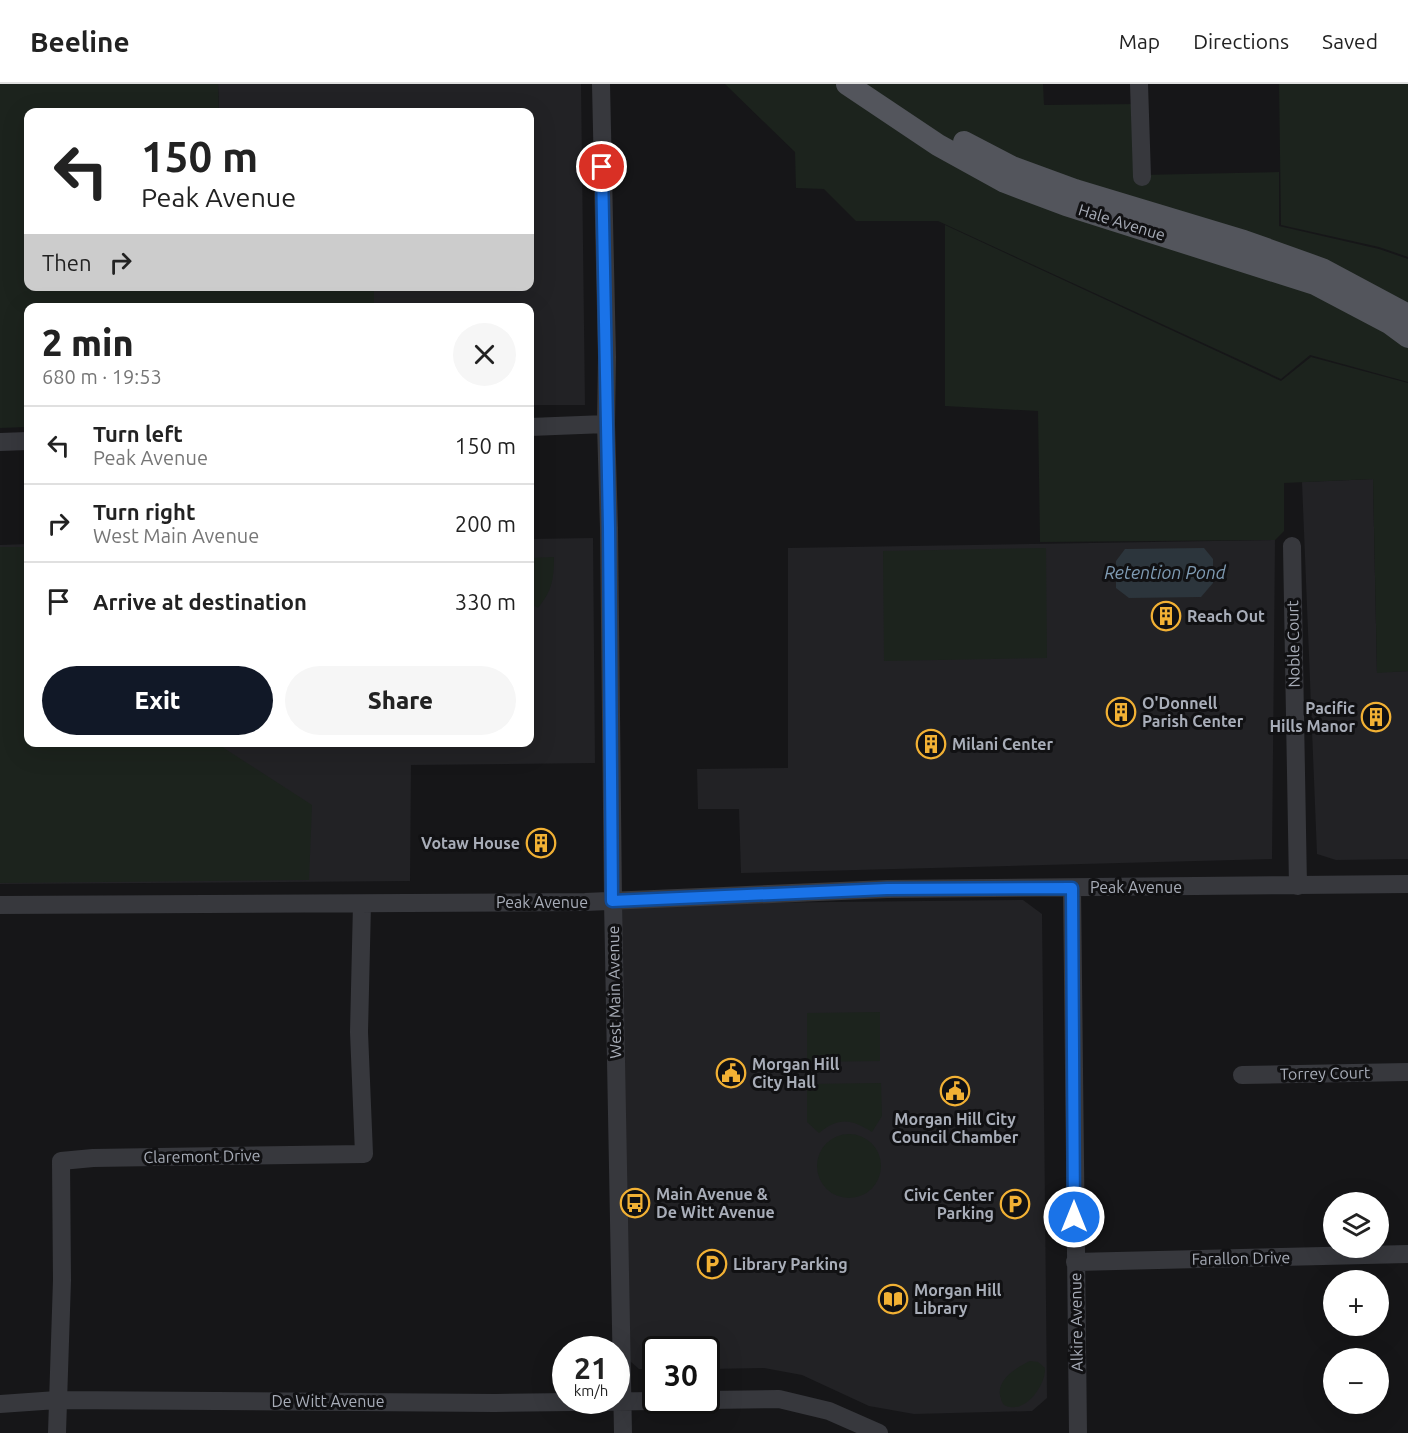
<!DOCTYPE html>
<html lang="en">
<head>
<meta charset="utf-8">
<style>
  body { margin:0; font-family:Ubuntu,sans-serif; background:#f6f6f6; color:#222; height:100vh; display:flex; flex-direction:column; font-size:22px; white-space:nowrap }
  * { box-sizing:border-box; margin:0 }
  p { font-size:20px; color:#767676 }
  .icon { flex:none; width:33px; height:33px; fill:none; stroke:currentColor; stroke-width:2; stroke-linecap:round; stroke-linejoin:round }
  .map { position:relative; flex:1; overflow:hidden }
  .side { position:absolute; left:24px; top:219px; width:510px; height:444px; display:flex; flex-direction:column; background:#fff; border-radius:12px; box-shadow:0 6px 24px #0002 }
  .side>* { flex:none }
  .guide { position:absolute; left:24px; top:24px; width:510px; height:183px; border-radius:12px; box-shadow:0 6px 24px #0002; background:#fff; color:#222; overflow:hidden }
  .buttons { position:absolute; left:1323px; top:1108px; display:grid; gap:12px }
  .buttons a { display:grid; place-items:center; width:66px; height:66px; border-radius:50%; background:#fff; box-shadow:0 6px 24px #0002; font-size:30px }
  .speed { position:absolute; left:552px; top:1252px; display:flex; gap:12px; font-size:30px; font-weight:700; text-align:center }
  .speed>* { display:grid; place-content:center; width:78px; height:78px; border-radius:50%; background:#fff; box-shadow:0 6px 24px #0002; line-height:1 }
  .speed small { font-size:15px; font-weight:400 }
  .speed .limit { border:3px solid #111; border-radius:9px; background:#fff; color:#111 }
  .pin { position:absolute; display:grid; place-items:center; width:51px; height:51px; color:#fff; margin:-26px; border:3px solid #fff; border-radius:50%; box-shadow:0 2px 6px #0007 }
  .me { position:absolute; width:66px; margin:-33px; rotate:0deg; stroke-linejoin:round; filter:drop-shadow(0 0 4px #0008) }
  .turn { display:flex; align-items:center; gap:21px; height:126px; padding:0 18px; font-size:27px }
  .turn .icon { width:78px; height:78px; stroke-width:2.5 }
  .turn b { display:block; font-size:42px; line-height:51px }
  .then { display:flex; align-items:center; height:57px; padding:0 18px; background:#0003; gap:12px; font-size:22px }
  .round { display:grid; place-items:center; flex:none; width:63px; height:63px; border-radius:32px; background:#f6f6f6 }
  .head { display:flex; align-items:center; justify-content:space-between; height:102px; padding:0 18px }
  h1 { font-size:36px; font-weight:800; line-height:45px }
  .action { display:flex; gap:12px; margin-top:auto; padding:12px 18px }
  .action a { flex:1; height:69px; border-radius:36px; background:#111827; color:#fff; font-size:24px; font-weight:800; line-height:69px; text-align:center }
  .action a+a { background:#f6f6f6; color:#222 }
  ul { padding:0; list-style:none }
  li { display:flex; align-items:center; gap:18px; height:78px; padding:0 18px; border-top:2px solid #e0e0e0 }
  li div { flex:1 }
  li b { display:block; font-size:22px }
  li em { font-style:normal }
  header { display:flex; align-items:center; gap:36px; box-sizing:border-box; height:84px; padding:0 30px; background:#fff; border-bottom:2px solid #e0e0e0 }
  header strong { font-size:28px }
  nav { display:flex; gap:33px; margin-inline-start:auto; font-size:21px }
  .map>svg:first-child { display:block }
  .built { fill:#222225 }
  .green { fill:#1c231d }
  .water { fill:#2c353c }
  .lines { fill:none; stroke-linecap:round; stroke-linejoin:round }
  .minor { stroke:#37383d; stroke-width:18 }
  .major { stroke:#53555c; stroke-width:22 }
  .route-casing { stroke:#114b97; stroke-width:15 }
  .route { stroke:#1a73e8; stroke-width:10 }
  .labels { text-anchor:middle; stroke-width:6; stroke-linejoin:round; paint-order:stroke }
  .street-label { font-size:16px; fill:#a8adb8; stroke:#111113 }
  .poi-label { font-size:16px; font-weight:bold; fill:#a8adb8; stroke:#111113; text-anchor:start }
  .water-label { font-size:18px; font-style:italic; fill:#7f9bb3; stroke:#111113 }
</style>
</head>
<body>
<header>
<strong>Beeline</strong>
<nav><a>Map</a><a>Directions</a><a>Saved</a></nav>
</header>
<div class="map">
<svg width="1408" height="1349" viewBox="0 0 1408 1349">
  <rect width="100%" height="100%" fill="#161618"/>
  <path class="built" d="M 218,0 L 581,0 L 585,321 L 530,321 L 530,224 L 374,223 L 374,203 L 530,202 L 530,28 L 219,28 Z
    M 1373,395 L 1377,588 L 1408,587 L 1408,775 L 1336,776 L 1317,770 L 1302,398 Z
    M 593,454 L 595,679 L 411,681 L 410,797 L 0,800 L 0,461 L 28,460 L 28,658 L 530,658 L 530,455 Z
    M 1275,456 L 1272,775 L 741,789 L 739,725 L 698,725 L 697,685 L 788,684 L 788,464 Z
    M 1023,816 L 1042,830 L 1047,1314 L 1032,1327 L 914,1330 L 869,1322 L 802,1291 L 764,1284 L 707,1285 L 706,1266 L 656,1266 L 655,1285 L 639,1285 L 622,1270 L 616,832 L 626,820 Z"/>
  <path class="green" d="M 0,0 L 218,0 L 219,28 L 28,28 L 28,202 L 374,203 L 374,223 L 28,224 L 28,343 L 0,344 Z
    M 725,0 L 1043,0 L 1044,21 L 1139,20 L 1141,91 L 1279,88 L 1279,142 L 1379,165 L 1408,175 L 1408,298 L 1310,271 L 1281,295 L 938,137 L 856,137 L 824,105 L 796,104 L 795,68 Z
    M 1279,0 L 1408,0 L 1408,173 L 1379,163 L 1281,141 Z
    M 945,141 L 1281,297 L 1311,273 L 1408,299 L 1408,587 L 1377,589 L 1373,395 L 1284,399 L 1284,447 L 1275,456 L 1040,458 L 1038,327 L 945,322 Z
    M 0,463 L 28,463 L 28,658 L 216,659 L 312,721 L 309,796 L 0,799 Z
    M 1046,464 L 1047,574 L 884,577 L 883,467 Z
    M 554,473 C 554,495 552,507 538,524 L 530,519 L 530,474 Z
    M 880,928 L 880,977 L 807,978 L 807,929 Z
    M 881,999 L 882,1032 L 872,1048 C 851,1035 839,1033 819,1049 L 807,1038 L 807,1000 Z
    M817 1082a32 32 0 1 1 64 0a32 32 0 1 1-64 0Z
    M 1030,1277 L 1038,1278 L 1045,1284 C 1046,1300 1026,1330 1006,1322 C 1003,1321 1002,1318 1001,1315 C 994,1297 1017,1283 1030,1277 Z"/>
  <path class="water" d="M 1204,464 L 1213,475 L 1213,499 L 1201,513 L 1129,514 L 1116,504 L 1116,477 L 1125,465 Z"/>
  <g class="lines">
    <path class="minor" d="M 601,0 L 607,273 L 606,340 L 609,444 L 613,817 L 623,1349
      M 1139,0 L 1142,93
      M 530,343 L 606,340
      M 0,358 L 28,357
      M 1292,462 L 1298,802
      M 1072,804 L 1078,1349
      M 0,821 L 585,818 L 887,805 L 1408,800
      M 1242,991 L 1408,988
      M 1075,1178 L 1408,1170
      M 706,1316 L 779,1315 L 829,1327 L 879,1349
      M 0,1320 L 57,1316 L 495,1319 L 656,1317
      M 57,1349 L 62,1196 L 61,1077 L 93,1074 L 364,1070 L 359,948 L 362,820"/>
    <path class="major" d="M 847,0 L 938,61 L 1005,98 L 1066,121 L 1315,200 L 1389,239 L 1408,253
      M 964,58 L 1012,83 L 1075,106 L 1244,157 L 1322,185 L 1408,231"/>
  </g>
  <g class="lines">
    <g class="route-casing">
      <path id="route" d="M 602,83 L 609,444 L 612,817 L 887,805 L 1072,804 L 1074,1133"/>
    </g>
    <use href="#route" class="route"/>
  </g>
  <defs>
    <g id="building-ring" transform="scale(1.5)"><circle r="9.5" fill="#111113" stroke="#f2b134" stroke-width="1.5"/><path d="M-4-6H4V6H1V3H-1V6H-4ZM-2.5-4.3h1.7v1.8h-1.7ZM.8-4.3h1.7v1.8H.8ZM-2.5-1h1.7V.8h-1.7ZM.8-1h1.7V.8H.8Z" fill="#f2b134"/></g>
    <g id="civic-ring" transform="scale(1.5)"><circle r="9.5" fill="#111113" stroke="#f2b134" stroke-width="1.5"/><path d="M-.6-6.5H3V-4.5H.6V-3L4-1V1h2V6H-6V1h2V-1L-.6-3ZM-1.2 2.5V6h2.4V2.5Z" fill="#f2b134"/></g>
    <g id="bus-ring" transform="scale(1.5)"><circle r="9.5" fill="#111113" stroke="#f2b134" stroke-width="1.5"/><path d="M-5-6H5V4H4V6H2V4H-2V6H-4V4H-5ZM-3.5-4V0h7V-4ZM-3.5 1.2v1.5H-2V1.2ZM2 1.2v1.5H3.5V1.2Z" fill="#f2b134"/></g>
    <g id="parking-ring" transform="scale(1.5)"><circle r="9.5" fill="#111113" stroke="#f2b134" stroke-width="1.5"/><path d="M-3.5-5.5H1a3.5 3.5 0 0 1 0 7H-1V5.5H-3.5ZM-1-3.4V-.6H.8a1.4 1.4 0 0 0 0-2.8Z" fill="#f2b134"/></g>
    <g id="library-ring" transform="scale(1.5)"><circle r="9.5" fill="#111113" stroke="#f2b134" stroke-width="1.5"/><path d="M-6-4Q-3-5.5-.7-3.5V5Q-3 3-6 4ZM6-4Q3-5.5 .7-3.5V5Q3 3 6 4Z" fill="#f2b134"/></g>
  </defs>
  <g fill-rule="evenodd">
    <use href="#building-ring" x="1166" y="532"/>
    <use href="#building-ring" x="1121" y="628"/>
    <use href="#building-ring" x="1376" y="633"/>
    <use href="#building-ring" x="931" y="660"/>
    <use href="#building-ring" x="541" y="759"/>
    <use href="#civic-ring" x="731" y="989"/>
    <use href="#civic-ring" x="955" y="1007"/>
    <use href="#bus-ring" x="635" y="1119"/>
    <use href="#parking-ring" x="1015" y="1120"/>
    <use href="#parking-ring" x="712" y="1180"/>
    <use href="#library-ring" x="893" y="1215"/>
  </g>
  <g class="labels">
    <g class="street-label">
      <text transform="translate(1122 138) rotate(17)" y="6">Hale Avenue</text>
      <text transform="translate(1293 560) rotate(-91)" y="6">Noble Court</text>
      <text x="1136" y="809">Peak Avenue</text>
      <text x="542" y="824">Peak Avenue</text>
      <text transform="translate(614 908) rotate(-91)" y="6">West Main Avenue</text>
      <text transform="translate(1325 989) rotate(-1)" y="6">Torrey Court</text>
      <text transform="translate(202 1072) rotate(-1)" y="6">Claremont Drive</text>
      <text transform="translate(1241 1174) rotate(-1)" y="6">Farallon Drive</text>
      <text transform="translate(1076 1238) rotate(-91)" y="6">Alkire Avenue</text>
      <text x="328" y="1323">De Witt Avenue</text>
    </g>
    <g class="poi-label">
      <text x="1187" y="538">Reach Out</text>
      <text x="1142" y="625">O'Donnell<tspan x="1142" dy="18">Parish Center</tspan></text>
      <text x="1355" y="630" text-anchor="end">Pacific<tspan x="1355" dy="18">Hills Manor</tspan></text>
      <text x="952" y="666">Milani Center</text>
      <text x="520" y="765" text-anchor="end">Votaw House</text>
      <text x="752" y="986">Morgan Hill<tspan x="752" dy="18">City Hall</tspan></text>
      <text x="955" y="1041" text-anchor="middle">Morgan Hill City<tspan x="955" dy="18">Council Chamber</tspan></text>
      <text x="656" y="1116">Main Avenue &amp;<tspan x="656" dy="18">De Witt Avenue</tspan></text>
      <text x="994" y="1117" text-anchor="end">Civic Center<tspan x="994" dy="18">Parking</tspan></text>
      <text x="733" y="1186">Library Parking</text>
      <text x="914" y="1212">Morgan Hill<tspan x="914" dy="18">Library</tspan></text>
    </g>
    <g class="water-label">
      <text x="1165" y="495">Retention Pond</text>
    </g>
  </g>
</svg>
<div class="buttons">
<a><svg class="icon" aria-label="layers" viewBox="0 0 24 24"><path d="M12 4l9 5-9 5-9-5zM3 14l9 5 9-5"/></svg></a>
<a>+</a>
<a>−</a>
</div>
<div class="speed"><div>21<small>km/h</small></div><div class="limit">30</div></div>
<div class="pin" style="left:602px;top:83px;background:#d93025"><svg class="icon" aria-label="arrive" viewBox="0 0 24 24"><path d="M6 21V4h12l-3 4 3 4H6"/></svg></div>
<svg class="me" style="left:1074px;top:1133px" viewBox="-20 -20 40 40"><circle r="17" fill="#1a73e8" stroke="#fff" stroke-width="3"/><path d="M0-11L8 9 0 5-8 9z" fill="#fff"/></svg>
<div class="guide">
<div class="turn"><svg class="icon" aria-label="left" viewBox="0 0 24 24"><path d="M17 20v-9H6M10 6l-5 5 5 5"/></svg><div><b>150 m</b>Peak Avenue</div></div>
<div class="then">Then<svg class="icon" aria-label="right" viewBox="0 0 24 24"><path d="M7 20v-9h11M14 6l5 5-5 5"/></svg></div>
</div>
<section class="side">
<div class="head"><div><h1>2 min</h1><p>680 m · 19:53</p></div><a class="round"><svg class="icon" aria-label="close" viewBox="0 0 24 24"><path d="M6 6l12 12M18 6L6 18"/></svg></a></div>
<ul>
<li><svg class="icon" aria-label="left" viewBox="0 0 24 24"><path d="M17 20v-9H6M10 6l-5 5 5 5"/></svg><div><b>Turn left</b><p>Peak Avenue</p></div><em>150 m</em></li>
<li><svg class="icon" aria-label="right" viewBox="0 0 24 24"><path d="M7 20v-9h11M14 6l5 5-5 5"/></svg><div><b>Turn right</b><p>West Main Avenue</p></div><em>200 m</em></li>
<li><svg class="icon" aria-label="arrive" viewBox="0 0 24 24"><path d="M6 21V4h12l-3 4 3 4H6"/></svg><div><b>Arrive at destination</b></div><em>330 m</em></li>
</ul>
<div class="action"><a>Exit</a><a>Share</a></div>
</section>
</div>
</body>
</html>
